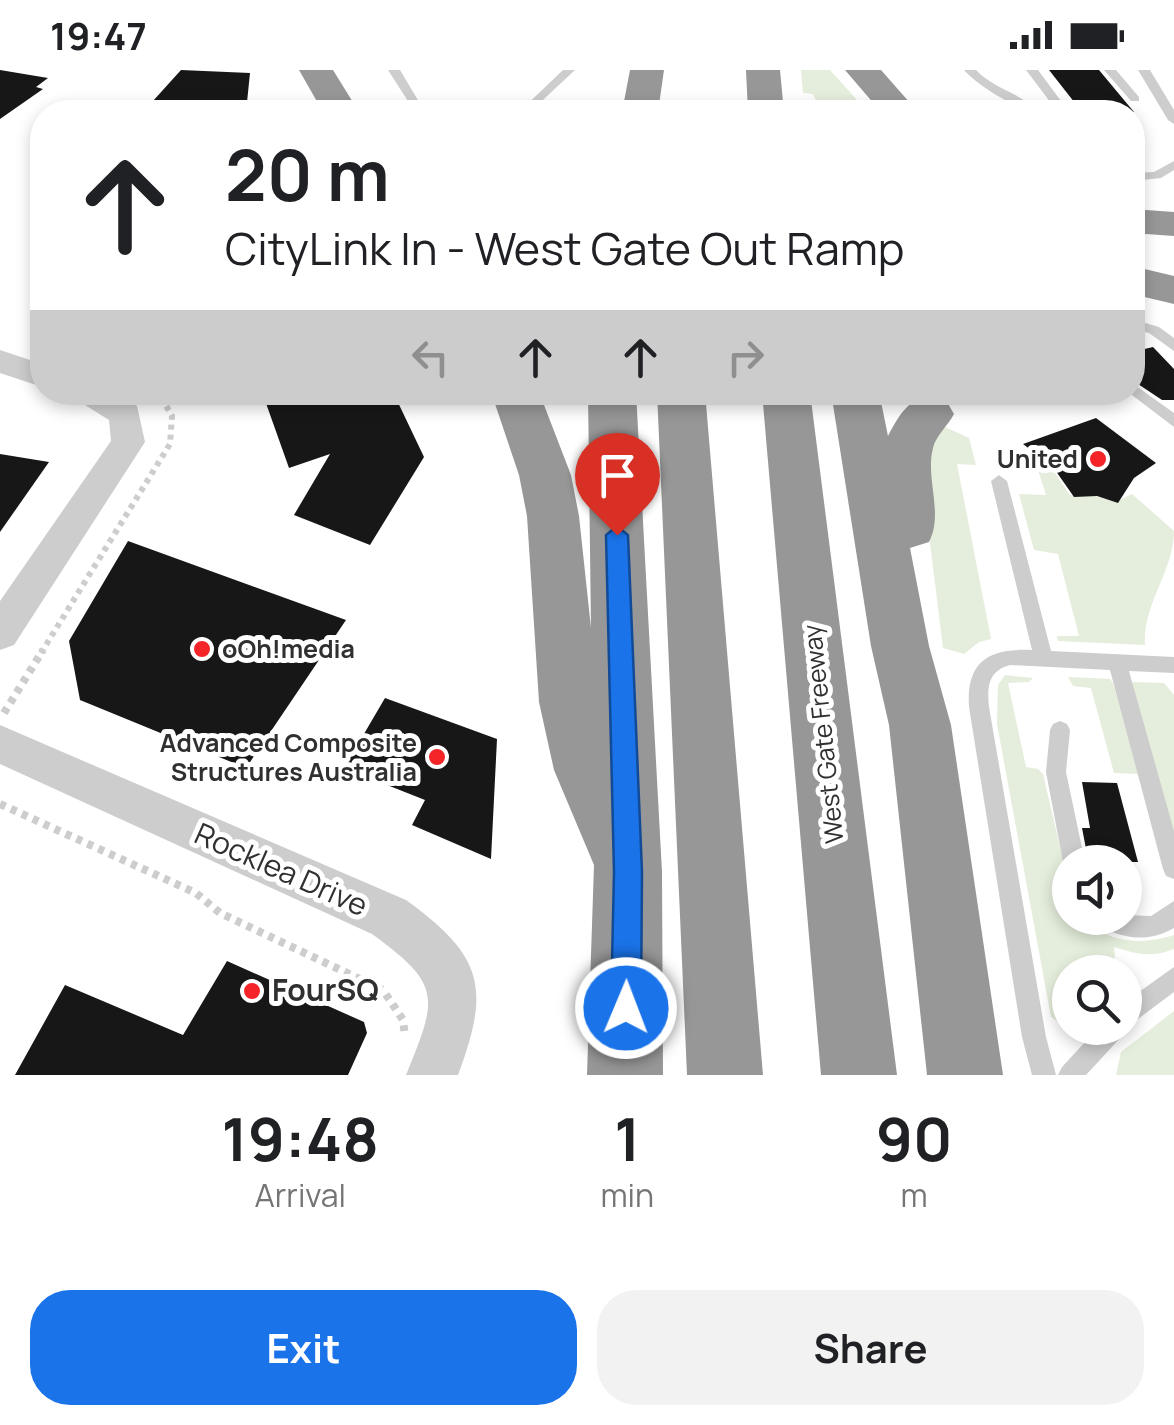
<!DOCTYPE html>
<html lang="en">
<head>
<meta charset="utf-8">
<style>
  body { margin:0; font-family:Manrope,sans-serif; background:#f2f2f2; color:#202124; height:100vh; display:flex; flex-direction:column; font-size:38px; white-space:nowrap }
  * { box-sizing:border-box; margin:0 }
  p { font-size:32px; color:#757577 }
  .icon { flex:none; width:55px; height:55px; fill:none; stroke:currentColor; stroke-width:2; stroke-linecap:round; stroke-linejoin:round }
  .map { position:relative; height:1005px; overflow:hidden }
  .details { display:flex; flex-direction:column; background:#fff; flex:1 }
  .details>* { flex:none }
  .guide { position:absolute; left:30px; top:30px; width:1115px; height:305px; border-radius:40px; box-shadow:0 5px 15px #0003; background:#fff; color:#202124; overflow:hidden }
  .tools { position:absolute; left:1052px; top:775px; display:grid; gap:20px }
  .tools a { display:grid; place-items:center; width:90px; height:90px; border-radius:50%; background:#fff; box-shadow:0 5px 15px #0003; font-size:50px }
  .pin { position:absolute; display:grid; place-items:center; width:85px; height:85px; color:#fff; margin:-102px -42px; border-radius:50% 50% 50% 0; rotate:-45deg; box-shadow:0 0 10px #0007 }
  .pin .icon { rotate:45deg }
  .me { position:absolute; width:110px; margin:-55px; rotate:1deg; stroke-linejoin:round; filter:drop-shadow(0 0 8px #0008) }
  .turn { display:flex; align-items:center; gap:35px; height:210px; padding:0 30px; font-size:45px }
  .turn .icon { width:130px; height:130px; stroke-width:2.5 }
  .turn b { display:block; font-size:70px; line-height:85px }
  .lanes { display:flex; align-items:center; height:95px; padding:0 30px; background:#0003; justify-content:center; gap:50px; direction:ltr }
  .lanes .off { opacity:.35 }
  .eta { display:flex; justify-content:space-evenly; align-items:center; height:170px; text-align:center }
  .eta b { font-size:60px; font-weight:700; line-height:70px }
  .primary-button { display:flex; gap:20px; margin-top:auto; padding:20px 30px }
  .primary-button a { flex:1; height:115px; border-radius:40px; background:#1a73e8; color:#fff; font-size:40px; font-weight:700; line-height:115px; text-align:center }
  .primary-button a+a { background:#f2f2f2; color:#202124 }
  .status { display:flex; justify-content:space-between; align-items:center; height:70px; padding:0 50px; background:#fff; direction:ltr }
  .status svg { height:28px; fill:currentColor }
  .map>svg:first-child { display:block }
  .green { fill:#e5eedc }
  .building { fill:#171717 }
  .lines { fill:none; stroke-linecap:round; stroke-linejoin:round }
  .path-far1 { stroke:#cdcdcd; stroke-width:6; stroke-dasharray:5 5; stroke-linecap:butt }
  .path { stroke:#cdcdcd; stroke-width:8; stroke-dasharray:6 6; stroke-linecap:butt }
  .service { fill:#cdcdcd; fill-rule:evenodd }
  .minor { fill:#cdcdcd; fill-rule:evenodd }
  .motorway { fill:#979797; fill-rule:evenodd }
  .route { fill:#1a73e8; stroke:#114b97; stroke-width:2.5 }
  .poi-dot { fill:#f42428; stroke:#fff; stroke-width:4 }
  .labels { text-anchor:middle; stroke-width:10; stroke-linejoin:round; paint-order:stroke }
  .poi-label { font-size:25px; font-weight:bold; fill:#303030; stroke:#fff; text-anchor:end }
  .street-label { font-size:25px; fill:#303030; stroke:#fff }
  .near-street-label { font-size:30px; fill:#303030; stroke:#fff }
  .near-poi-label { font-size:30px; font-weight:bold; fill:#303030; stroke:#fff; text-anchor:start }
</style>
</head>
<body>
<div class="status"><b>19:47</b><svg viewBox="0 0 49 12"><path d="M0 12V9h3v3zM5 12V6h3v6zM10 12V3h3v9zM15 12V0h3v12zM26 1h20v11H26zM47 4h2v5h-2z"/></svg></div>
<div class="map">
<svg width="1174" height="1005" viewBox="0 0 1174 1005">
  <rect width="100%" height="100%" fill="#fff"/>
  <path class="green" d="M 801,0 L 830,0 L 868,42 L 821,42 L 813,24 L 803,23 Z
    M 945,357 L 969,368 L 976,395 L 957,394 L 991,569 L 979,572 L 964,584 L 943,578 L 919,384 Z
    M 1050,396 L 1070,425 L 1086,423 L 1115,432 L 1132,424 L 1174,461 C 1174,501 1142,535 1145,575 L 1058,571 L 1057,566 L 1079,566 L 1058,484 L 1034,480 L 1019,424 L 1046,425 L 1038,400 Z
    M 1005,605 L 1033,608 L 1029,612 L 1008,613 L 1026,697 L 1038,699 L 1043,704 L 1070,820 L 1070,848 C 1084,848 1088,854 1100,861 C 1122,874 1150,873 1174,865 L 1174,879 C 1153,888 1135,884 1114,877 L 1116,902 L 1070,902 L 1070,958 L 1081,958 L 1067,958 L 1051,947 L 997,654 L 998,615 Z
    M 1068,607 L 1110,609 L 1113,613 L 1140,704 L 1114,703 L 1091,618 L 1073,616 Z
    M 1133,612 L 1164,613 L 1174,625 L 1174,762 L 1131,618 Z
    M 1174,941 L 1174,1005 L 1116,1005 L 1121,982 Z"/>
  <path class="building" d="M 0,0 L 48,8 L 36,17 L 43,19 L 0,49 Z
    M 181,0 L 250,3 L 246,42 L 143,42 Z
    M 1049,0 L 1099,0 L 1134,42 L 1082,42 Z
    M 1153,277 L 1174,299 L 1174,330 L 1162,330 L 1132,310 L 1132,282 Z
    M 262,322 L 393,322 L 424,387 L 370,475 L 294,445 L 330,384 L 289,398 Z
    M 1096,348 L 1156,393 L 1134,408 L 1118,433 L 1097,426 L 1074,427 L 1053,397 L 1023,374 Z
    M 0,384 L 49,392 L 0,462 Z
    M 128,471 L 346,550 L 246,698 L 80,630 L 69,571 Z
    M 385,628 L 497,669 L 491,789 L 412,755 L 425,730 L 344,698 Z
    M 1082,712 L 1117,713 L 1138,792 L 1098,792 L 1096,785 L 1087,784 L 1082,758 L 1090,758 Z
    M 227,891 L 364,952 L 367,963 L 348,1005 L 15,1005 L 65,915 L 183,965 Z"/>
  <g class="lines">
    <path class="path-far1" d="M 41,583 L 170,374 L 172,346 L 158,322"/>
    <path class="path" d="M 4,643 L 43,580
      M 0,734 L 196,823 L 220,843 L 383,920 L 403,950 L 405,966"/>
    <path class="service" d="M 388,0 L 400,0 L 425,42 L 415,42 Z
      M 563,0 L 575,0 L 530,42 L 519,42 Z
      M 964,0 L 976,0 C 994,19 1021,23 1039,42 C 1021,43 977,15 964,0 Z
      M 1026,0 L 1038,0 L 1064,35 L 1062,37 L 1054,37 Z
      M 1104,0 L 1116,0 L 1139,27 L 1139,31 L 1131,31 Z
      M 1138,0 L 1150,0 L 1174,40 L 1174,54 L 1168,50 Z
      M 1174,91 L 1174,100 L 1161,108 L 1132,111 L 1132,103 L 1154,102 Z
      M 1132,249 L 1159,257 L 1174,268 L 1174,281 L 1149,263 L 1132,259 Z
      M 1132,313 L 1174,343 L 1174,357 L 1128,322 L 1132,322 Z
      M 942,322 L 959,322 L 935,348 L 925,348 L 922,344 Z
      M 999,405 L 1007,411 L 1051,581 L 1174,587 L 1174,603 L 1129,601 L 1174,761 L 1174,809 L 1166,806 L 1163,799 L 1110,600 L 1010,595 C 988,601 987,617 989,637 L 1046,967 L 1056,1005 L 1032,1005 L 1022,967 L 969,637 C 966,591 989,578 1032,580 L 991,411 Z
      M 1060,651 L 1067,654 L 1070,660 L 1066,702 L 1085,792 L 1070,792 L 1070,801 L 1063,792 L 1046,702 L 1050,660 L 1053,654 Z
      M 1174,831 L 1174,858 C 1148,873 1125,869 1098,856 L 1095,848 L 1125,848 L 1125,845 L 1151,846 Z
      M 1174,897 L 1174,922 L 1126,958 L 1122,966 L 1086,1005 L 1058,1005 L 1062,997 L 1098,958 L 1125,958 L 1125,932 Z"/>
    <path class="minor" d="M 0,280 L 42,294 L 42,317 L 0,303 Z
      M 73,322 L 115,322 L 137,336 L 145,372 L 14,575 L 0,580 L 0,531 L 111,371 L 109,350 L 77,330 Z
      M 0,655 L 406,830 C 483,886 491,917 458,1005 L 406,1005 C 438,927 442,915 372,864 L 0,694 Z"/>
    <path class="motorway" d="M 299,0 L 333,0 L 359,42 L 323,42 Z
      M 630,0 L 664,0 L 658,42 L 622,42 Z
      M 746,0 L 780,0 L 784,42 L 748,42 Z
      M 845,0 L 881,0 L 918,42 L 881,42 Z
      M 1132,139 L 1174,142 L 1174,166 L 1132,163 Z
      M 1132,196 L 1174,206 L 1174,234 L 1132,224 Z
      M 491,322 L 539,322 L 571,405 L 579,446 L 591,558 L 588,322 L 636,322 L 662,802 L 663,1005 L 587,1005 L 594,795 L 554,700 L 539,632 L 527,446 L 519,405 Z
      M 657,322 L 705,322 L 763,1005 L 687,1005 Z
      M 762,322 L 810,322 L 897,1005 L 821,1005 Z
      M 831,322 L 879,322 L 888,366 C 903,338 913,321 947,332 L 954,344 C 948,356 936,365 933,378 C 925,409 944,443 929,472 L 910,478 L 929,576 L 951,655 L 1003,1005 L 927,1005 L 889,655 L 871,576 Z"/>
  </g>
  <path class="route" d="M 617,456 L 628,465 L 642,802 L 641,938 L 637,948 L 626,952 L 616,948 L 611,938 L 614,802 L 606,465 Z"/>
  <g class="poi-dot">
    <circle cx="1098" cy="389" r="10"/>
    <circle cx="202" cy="579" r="10"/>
    <circle cx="437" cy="687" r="10"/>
    <circle cx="252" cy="921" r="10"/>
  </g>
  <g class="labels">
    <g class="poi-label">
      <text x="1078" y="398">United</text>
      <text x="222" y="588" text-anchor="start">oOh!media</text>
      <text x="417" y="682">Advanced Composite<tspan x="417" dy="29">Structures Australia</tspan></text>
    </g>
    <g class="street-label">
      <text transform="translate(823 664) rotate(-96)" y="9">West Gate Freeway</text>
    </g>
    <g class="near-street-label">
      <text transform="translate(281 800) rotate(24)" y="10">Rocklea Drive</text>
    </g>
    <g class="near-poi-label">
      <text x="272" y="931">FourSQ</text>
    </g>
  </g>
</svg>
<div class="tools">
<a><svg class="icon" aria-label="sound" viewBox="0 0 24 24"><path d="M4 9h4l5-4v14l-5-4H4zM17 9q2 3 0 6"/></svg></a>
<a><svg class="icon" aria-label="search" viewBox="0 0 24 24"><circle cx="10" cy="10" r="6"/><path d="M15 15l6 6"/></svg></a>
</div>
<div class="pin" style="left:617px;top:465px;background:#d93025"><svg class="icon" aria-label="arrive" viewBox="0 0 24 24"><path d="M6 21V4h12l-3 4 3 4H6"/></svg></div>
<svg class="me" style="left:626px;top:938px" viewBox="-20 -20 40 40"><circle r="17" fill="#1a73e8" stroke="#fff" stroke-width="3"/><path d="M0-11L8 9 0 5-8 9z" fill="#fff"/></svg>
<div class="guide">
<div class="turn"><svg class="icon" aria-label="ahead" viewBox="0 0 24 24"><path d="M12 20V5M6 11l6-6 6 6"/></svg><div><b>20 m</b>CityLink In - West Gate Out Ramp</div></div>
<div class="lanes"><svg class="icon off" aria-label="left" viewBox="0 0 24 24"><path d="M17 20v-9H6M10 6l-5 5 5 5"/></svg><svg class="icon" aria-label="ahead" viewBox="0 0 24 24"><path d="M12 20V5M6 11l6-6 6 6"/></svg><svg class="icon" aria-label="ahead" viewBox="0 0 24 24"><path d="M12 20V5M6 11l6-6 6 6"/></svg><svg class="icon off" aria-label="right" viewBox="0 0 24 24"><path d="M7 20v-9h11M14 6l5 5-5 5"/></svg></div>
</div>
</div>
<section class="details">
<div class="eta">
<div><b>19:48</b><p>Arrival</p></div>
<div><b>1</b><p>min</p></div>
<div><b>90</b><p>m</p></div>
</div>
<div class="primary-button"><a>Exit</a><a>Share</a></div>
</section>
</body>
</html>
